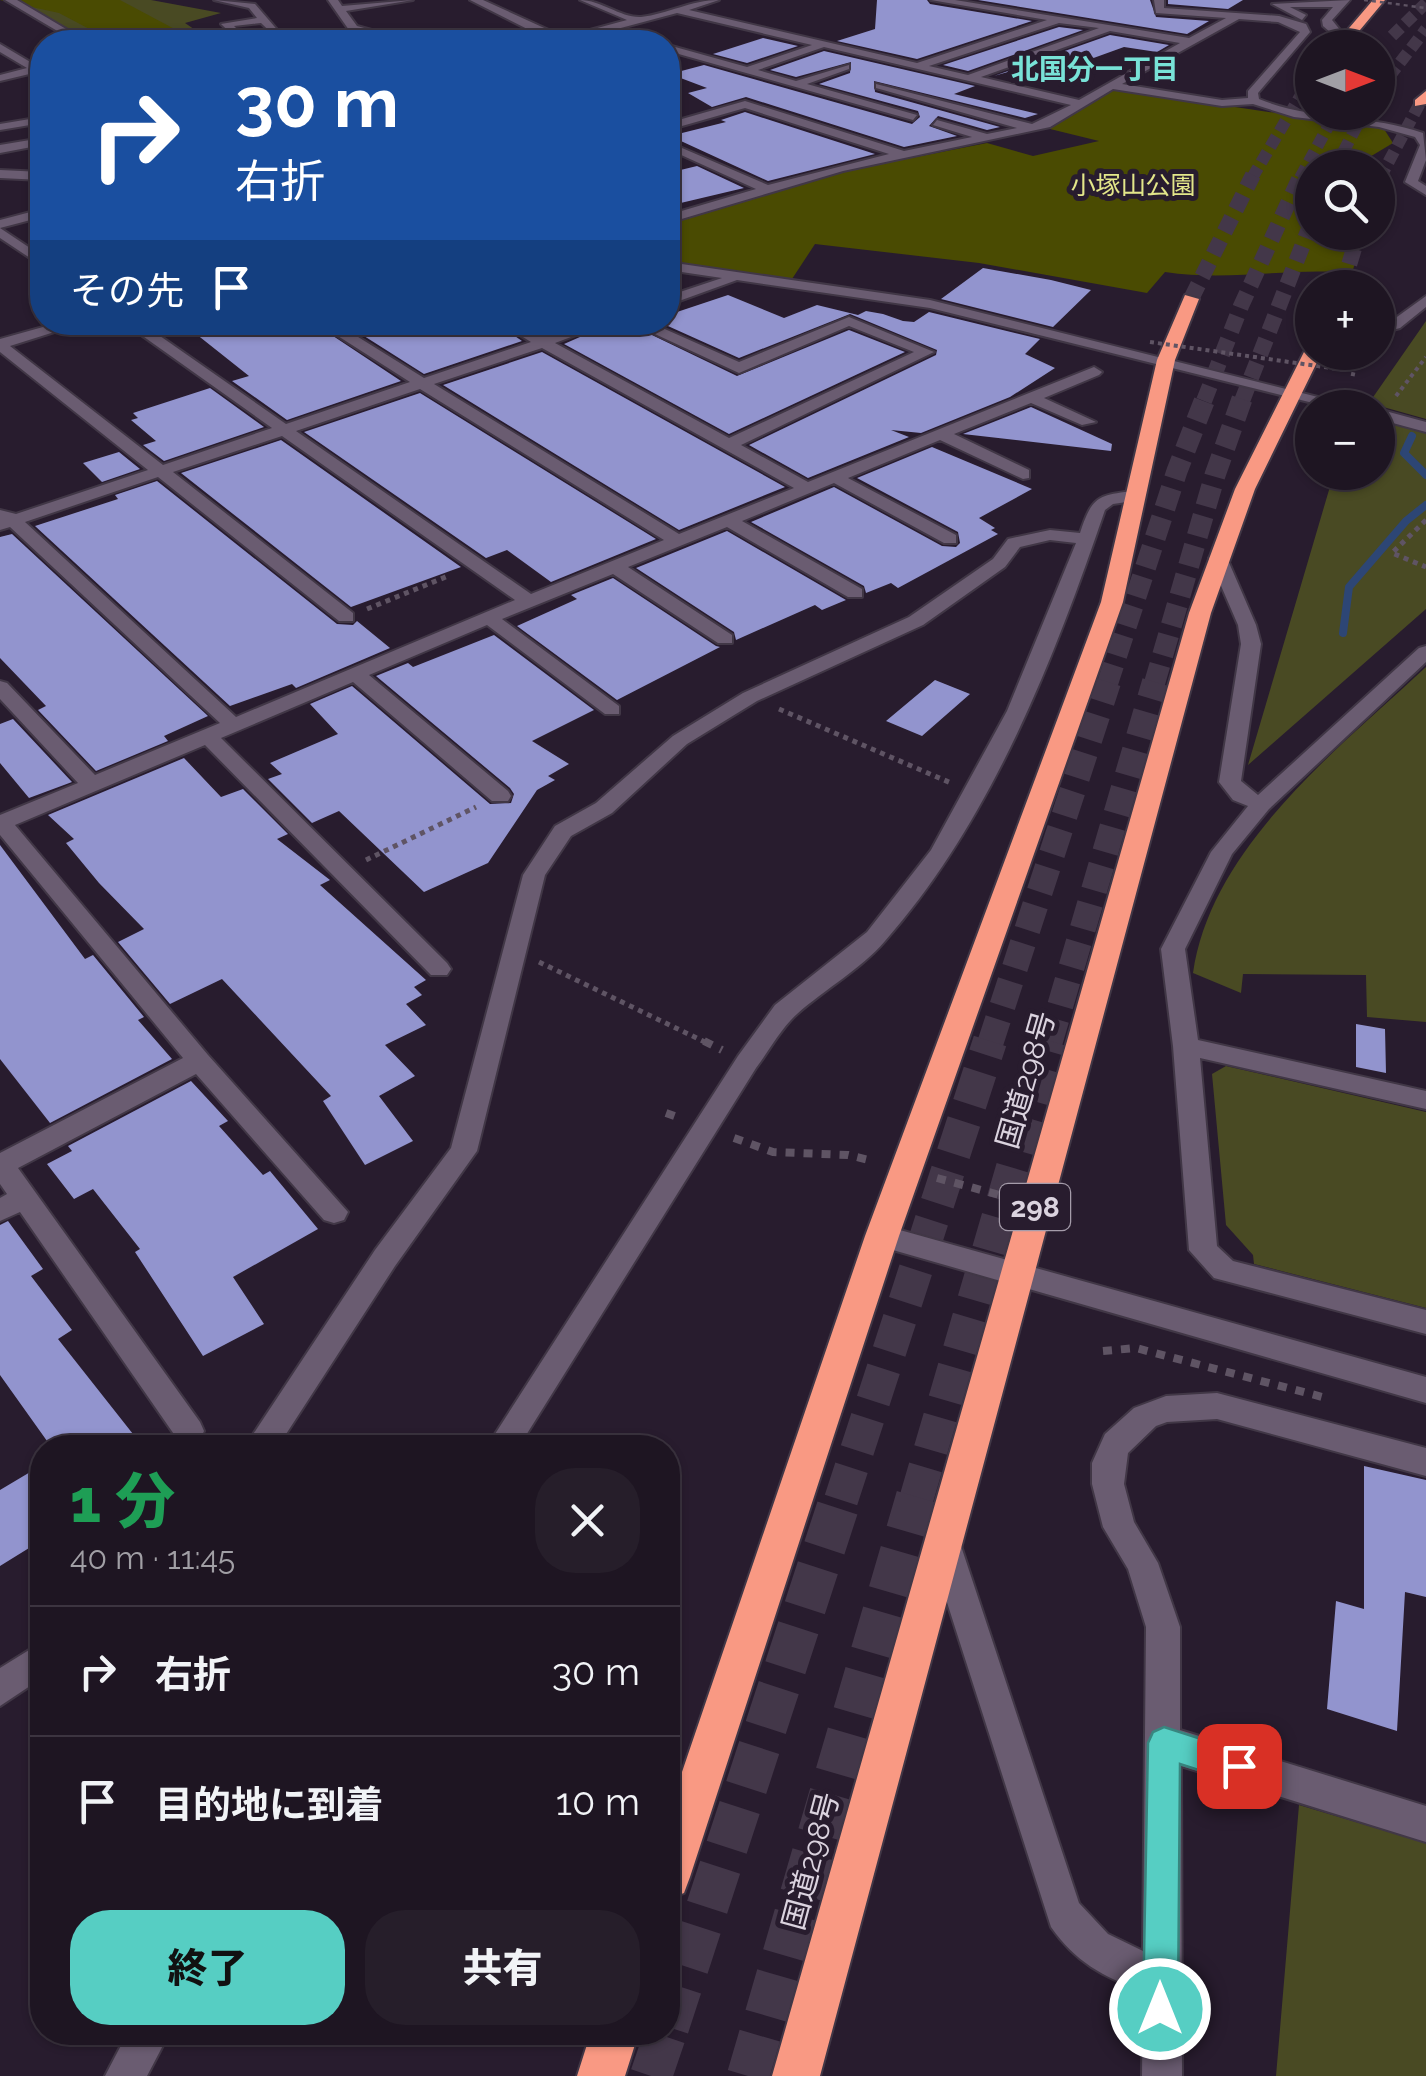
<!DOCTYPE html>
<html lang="ja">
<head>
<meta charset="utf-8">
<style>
  body { margin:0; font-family:Raleway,"Noto Sans JP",sans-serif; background:#261e2a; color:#f1f3f6; height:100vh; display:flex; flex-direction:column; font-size:38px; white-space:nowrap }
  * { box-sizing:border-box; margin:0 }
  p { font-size:32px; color:#a19fa5 }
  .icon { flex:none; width:55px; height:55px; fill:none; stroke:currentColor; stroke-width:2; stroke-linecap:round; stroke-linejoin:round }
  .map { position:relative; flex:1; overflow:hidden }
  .sheet { position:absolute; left:30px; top:1435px; width:650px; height:610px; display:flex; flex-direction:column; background:#1e1522; border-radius:40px; box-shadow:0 2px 8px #0004,0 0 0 2px #3c3440 }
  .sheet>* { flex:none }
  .guide { position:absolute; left:30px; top:30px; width:650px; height:305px; border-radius:40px; box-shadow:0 2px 8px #0004,0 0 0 2px #3c3440; background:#1a4fa0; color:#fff; overflow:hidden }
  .needle { width:65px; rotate:90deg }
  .controls { position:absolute; left:1295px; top:30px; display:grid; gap:20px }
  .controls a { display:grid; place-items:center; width:100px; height:100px; border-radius:50%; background:#1e1522; box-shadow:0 2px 8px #0004,0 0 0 2px #3c3440; font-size:50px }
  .pin { position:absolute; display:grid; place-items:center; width:85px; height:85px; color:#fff; margin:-42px; border-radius:20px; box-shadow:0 5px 15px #0006 }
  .me { position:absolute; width:110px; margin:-55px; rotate:0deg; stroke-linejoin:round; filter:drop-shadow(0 0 8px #0008) }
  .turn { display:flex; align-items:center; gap:35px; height:210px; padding:0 40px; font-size:45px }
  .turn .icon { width:130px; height:130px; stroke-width:2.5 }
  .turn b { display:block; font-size:70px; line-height:85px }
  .then { display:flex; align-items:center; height:95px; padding:0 40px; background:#0003; gap:20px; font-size:38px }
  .round { display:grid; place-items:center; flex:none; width:105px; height:105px; border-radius:40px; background:#261e2a }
  .overview { display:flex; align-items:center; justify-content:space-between; height:170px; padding:0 40px }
  h1 { font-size:60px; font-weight:800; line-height:75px; color:#1e9e55 }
  .primary-button { display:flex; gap:20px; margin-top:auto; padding:20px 40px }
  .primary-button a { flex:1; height:115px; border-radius:40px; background:#56cec3; color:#111; font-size:40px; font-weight:800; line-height:115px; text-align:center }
  .primary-button a+a { background:#261e2a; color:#f1f3f6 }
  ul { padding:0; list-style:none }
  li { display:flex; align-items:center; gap:30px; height:130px; padding:0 40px; border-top:2px solid #3c3440 }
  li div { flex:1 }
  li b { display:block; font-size:38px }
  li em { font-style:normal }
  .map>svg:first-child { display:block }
  .green { fill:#494a23 }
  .forest { fill:#4a4b02 }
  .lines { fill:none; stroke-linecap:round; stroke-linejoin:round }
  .stream { stroke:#2d4675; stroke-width:8 }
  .building { fill:#9294ce }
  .highway-tunnel-far5 { stroke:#433749; stroke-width:12; stroke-dasharray:12 6; stroke-linecap:butt }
  .highway-tunnel-far4 { stroke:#433749; stroke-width:16; stroke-dasharray:16 9; stroke-linecap:butt }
  .highway-tunnel-far3 { stroke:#433749; stroke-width:21; stroke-dasharray:21 10; stroke-linecap:butt }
  .highway-tunnel-far2 { stroke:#433749; stroke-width:26; stroke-dasharray:26 14; stroke-linecap:butt }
  .highway-tunnel-far1 { stroke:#433749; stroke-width:34; stroke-dasharray:34 18; stroke-linecap:butt }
  .highway-tunnel { stroke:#433749; stroke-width:42; stroke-dasharray:42 21; stroke-linecap:butt }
  .minor-casing { stroke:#413746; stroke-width:4 }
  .highway-casing { stroke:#413746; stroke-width:4 }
  .path-far2 { stroke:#5f5464; stroke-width:4; stroke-dasharray:4 4; stroke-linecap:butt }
  .path-far1 { stroke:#5f5464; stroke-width:5; stroke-dasharray:5 5; stroke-linecap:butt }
  .path { stroke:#5f5464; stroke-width:8; stroke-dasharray:9 9; stroke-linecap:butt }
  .minor { fill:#6a5c71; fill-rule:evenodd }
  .highway { fill:#f99983; fill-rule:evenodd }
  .path-bridge-far1 { stroke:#5f5464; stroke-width:2.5; stroke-dasharray:4 4; stroke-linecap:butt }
  .path-bridge { stroke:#5f5464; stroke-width:4; stroke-dasharray:4 4; stroke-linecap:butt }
  .route { fill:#56cec3; stroke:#38867f; stroke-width:2.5 }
  .labels { text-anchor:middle; stroke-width:10; stroke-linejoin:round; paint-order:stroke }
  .far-park-label { font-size:25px; fill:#e3e68a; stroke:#281c2e }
  .far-neighbourhood-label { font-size:28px; font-weight:bold; fill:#78e2d7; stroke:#281c2e }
  .shield { fill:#281c2e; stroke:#a59caa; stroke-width:2.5 }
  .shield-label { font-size:28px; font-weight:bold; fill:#dbd3df }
  .street-label { font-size:30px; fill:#dbd3df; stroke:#281c2e }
</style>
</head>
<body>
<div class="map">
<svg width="1426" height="2076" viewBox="0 0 1426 2076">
  <rect width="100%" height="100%" fill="#281c2e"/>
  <path class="green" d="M 16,0 L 151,0 L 221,13 L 185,23 L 213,42 L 78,42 Z
    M 1426,321 L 1426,419 L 1369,403 Z
    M 1378,418 L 1426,432 L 1426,609 L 1248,765 L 1334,473 L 1378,472 Z
    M 1426,667 L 1426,1022 L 1367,1017 L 1366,975 L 1243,974 L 1241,993 L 1193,973 C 1211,847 1338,749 1426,667 Z
    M 1226,1066 L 1426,1112 L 1426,1308 L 1254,1264 L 1253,1255 L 1226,1225 L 1212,1074 Z
    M 1299,1805 L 1426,1843 L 1426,2076 L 1276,2076 Z"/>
  <path class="forest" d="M 0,0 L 120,0 L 199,42 L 114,42 L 59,13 Z
    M 1114,89 L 1384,129 L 1393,143 L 1368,158 L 1368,167 L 1312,168 L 1312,232 L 1364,233 L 1352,273 C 1288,267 1231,282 1165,272 L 1147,293 L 979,263 L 815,244 L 792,279 L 693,269 L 668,263 L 668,222 L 845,171 L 987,143 L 1033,156 L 1099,141 L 1046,128 Z"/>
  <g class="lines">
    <path class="stream" d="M 1412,436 L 1404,453 L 1426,475
      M 1343,633 L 1349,587 L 1406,521 L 1426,505"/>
  </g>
  <path class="building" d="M 877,0 L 927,0 L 930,4 L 1032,21 L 917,59 L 837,41 L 875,29 Z
    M 978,0 L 1150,0 L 1156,17 L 1209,21 L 1187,34 Z
    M 1168,0 L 1243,0 L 1228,9 L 1168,4 Z
    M 1059,27 L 1083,30 L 968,71 L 943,65 Z
    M 1110,35 L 1169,45 L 1157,52 L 1124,47 L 1088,60 L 1066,55 L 994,76 Z
    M 763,38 L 798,46 L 747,63 L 713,54 Z
    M 824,51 L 975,86 L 954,94 L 1038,114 L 1025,118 L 874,81 L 875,92 L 1000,127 L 987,130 L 938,116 L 929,126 L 957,136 L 904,147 L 746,97 L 712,107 L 688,93 L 707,88 L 670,74 L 704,65 L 912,124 L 920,117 L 918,111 L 819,84 L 850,73 L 851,62 L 796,77 L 770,70 Z
    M 745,112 L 875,154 L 768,181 L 670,136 L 726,122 L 721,120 Z
    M 697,166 L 744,188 L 668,206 L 668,173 Z
    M 983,268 L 1051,280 L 1091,290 L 1053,327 L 941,299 Z
    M 728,295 L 784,318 L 817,305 L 858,315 L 866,311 L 883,314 L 903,321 L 914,322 L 929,312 L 1040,339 L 1025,354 L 1055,368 L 1010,397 L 921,433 L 891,430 L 909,437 L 808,478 L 749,445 L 936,355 L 937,350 L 850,314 L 739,358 L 659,322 L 668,322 L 668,315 Z
    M 181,322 L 312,322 L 401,381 L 287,420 L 232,381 L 249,376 Z
    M 342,322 L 410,322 L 421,329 L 443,322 L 495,322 L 522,341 L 424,374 Z
    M 614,322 L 625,322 L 737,376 L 849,330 L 905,352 L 729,434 L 564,344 Z
    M 542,352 L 785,487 L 679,530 L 443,385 Z
    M 210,388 L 264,427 L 164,461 L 143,445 L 156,441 L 131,420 L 138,418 L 133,413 Z
    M 420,393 L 656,539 L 551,582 L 507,550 L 486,558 L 304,432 Z
    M 1031,407 L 1112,444 L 1111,451 L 963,434 Z
    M 281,440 L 461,567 L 351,607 L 181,473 Z
    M 932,447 L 1032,489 L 979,518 L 995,528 L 991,530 L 998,534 L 898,588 L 891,583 L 866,593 L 864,586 L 751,522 L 834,487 L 942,546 L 956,547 L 960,543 L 958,532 L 857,478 Z
    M 119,452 L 140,469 L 102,482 L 83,463 Z
    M 157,481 L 337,624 L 353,625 L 357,621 L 390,648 L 296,688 L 292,684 L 230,706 L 35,526 L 118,499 L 115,495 Z
    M 727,531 L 846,600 L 822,610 L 815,605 L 736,640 L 734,632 L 636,568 Z
    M 12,534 L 208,716 L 164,736 L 168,741 L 96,771 L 38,710 L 46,706 L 0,658 L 0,537 Z
    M 613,578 L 716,646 L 720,647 L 617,700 L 517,626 L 577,599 L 571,595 Z
    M 494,635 L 594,710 L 532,741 L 569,764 L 548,776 L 555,780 L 537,790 L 488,863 L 424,892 L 339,811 L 312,823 L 268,779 L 282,774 L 270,763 L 338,734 L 310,704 L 352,686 L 490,804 L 511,803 L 514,794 L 510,788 L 376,676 L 408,663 L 413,667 Z
    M 935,680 L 970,694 L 922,736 L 886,721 Z
    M 13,719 L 72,782 L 29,798 L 0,763 L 0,724 Z
    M 184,758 L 221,797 L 243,789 L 288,834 L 277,839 L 330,880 L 320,885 L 426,980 L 414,987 L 422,995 L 406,1004 L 426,1025 L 385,1045 L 415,1076 L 379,1096 L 413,1141 L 365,1165 L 323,1101 L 331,1096 L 222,979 L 170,1004 L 118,942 L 144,929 L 99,883 L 66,843 L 74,839 L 48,815 Z
    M 0,845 L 85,959 L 93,955 L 144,1017 L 138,1020 L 172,1059 L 50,1123 L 0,1059 Z
    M 1356,1024 L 1385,1029 L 1386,1073 L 1356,1067 Z
    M 191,1081 L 228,1121 L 219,1126 L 263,1175 L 270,1171 L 318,1229 L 233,1277 L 264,1324 L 203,1356 L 135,1252 L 140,1249 L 93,1189 L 74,1199 L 47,1164 L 72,1151 L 68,1146 Z
    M 8,1221 L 43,1269 L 31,1276 L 72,1330 L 58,1339 L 144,1448 L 52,1448 L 0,1375 L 0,1225 Z
    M 42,1465 L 42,1540 L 0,1566 L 0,1490 Z
    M 1364,1466 L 1426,1480 L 1426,1597 L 1405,1592 L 1397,1731 L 1327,1709 L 1336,1601 L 1364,1609 Z"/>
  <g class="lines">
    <path class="highway-tunnel-far5" d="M 1392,36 L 1426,3
      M 1378,91 L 1426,29
      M 1335,168 L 1364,112
      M 1252,178 L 1305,88
      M 1300,178 L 1336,112
      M 1380,178 L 1420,103"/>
    <path class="highway-tunnel-far4" d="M 1378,184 L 1381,175
      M 1342,288 L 1359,232
      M 1191,299 L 1253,175
      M 1204,401 L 1241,306 L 1301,175
      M 1242,401 L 1312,221"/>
    <path class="highway-tunnel-far3" d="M 1107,685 L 1177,471 L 1205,399
      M 1154,685 L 1215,475 L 1242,399"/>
    <path class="highway-tunnel-far2" d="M 990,1044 L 1108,682
      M 1049,1044 L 1155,682"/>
    <path class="highway-tunnel-far1" d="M 841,1500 L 990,1041
      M 916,1500 L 1050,1041"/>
    <path class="highway-tunnel" d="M 668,2027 L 841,1497
      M 651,2076 L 666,2032
      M 748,2076 L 917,1497"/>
    <g class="minor-casing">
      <path id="minor" d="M 5,0 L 17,0 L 88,42 L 76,42 Z
        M 214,0 L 255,4 L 280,33 L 293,42 L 281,42 L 261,23 L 234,26 L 250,42 L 240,42 L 221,24 L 257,18 L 249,8 Z
        M 328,0 L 338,0 L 342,6 L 413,0 L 346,11 L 357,26 L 415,42 L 399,42 L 349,30 Z
        M 470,0 L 483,0 L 564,37 L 627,20 L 580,0 C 601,0 621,18 641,17 C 668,14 691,0 719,0 L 689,10 L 917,63 L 1047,20 L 931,0 L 955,0 L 1189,38 L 1226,18 L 1156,13 L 1154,0 L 1164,0 L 1164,8 L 1279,16 L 1306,24 L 1310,32 L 1258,93 L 1259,99 C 1312,121 1370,114 1423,133 L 1426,160 L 1418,181 L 1426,186 L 1426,195 L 1405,182 L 1420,145 L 1415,137 L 1379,127 L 1294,117 L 1253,104 L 1222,106 L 1113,89 L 1050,127 L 843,171 L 668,223 L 668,215 L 756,189 L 668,149 L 668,142 L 768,185 L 889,154 L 745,108 L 668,130 L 668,123 L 745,101 L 904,151 L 972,137 L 933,125 L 937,120 L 987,134 L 1017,128 L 876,88 L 876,84 L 1032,124 L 1071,105 L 824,47 L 758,70 L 796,81 L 849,65 L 849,69 L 807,84 L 917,115 L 913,120 L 668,51 L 668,45 L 747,67 L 812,45 L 677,13 L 617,29 L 654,42 L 606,32 L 553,42 ZM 1239,19 L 1278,22 L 1300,32 L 1248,91 L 1248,98 L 1222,100 L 1122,84 ZM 1059,23 L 1099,28 L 968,75 L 929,66 ZM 1110,31 L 1180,43 L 1079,100 L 981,77 Z
        M 1350,0 L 1332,20 L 1349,41 L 1344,44 L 1323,26 L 1322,20 L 1333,7 L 1290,7 L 1306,15 L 1302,20 L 1272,4 Z
        M 0,44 L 37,66 L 42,65 L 42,71 L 0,81 L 0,75 L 27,68 L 0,52 Z
        M 42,117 L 42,123 L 0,130 L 0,124 Z
        M 42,138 L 42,145 L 0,153 L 0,145 Z
        M 0,170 L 42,172 L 42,180 L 0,178 Z
        M 42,209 L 42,217 L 0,228 L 0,220 Z
        M 0,228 L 42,256 L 42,266 L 0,238 Z
        M 668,262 L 930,300 L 1362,408 L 1333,408 L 930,308 L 737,280 L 668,305 L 668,296 L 722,278 L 668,270 Z
        M 1426,296 L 1426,307 L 1400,328 L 1378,334 L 1378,326 L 1390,322 Z
        M 849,317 L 934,352 L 741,445 L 808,482 L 1094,367 L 1102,372 L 1099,375 L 1044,398 L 1096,422 L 1082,425 L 1031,403 L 954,434 L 1029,470 L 1029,478 L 1023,479 L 940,440 L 848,478 L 956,535 L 956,543 L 944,543 L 834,483 L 742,521 L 862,589 L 862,597 L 848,597 L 727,527 L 628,567 L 732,635 L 732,643 L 718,643 L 613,574 L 502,619 L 619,706 L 619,714 L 605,714 L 487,625 L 369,675 L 508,791 L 511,796 L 508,801 L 492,801 L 353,682 L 221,738 L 447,963 L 451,969 L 447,975 L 431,975 L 205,745 L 15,825 L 208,1055 L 348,1212 L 344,1220 L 334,1223 L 324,1220 L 196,1074 L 18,1168 L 200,1422 L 204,1431 L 200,1440 L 189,1444 L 178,1440 L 20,1212 L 0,1221 L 0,1198 L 7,1194 L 0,1184 L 0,1153 L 183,1058 L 0,835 L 0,815 L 78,783 L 0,699 L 0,681 L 7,683 L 95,775 L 220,723 L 10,527 L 0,530 L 0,510 L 16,514 L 148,470 L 0,352 L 0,339 L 61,322 L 86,322 L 10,346 L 163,465 L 272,428 L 123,322 L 140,322 L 286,424 L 410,382 L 316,322 L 334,322 L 424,378 L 531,342 L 499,322 L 518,322 L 544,337 L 588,322 L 611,322 L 555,343 L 729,438 L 914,352 L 849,326 L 739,373 L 629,322 L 649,322 L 739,362 ZM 542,348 L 794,488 L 679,534 L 434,384 ZM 420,389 L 664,540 L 531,594 L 296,431 ZM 282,436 L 515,600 L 236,717 L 25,522 L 158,477 L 339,621 L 353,621 L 353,613 L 173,472 Z
        M 1378,409 L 1426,422 L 1426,432 L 1378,419 Z
        M 1134,491 L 1140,492 L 1140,500 L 1113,504 L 1105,510 C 1054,659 992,819 885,941 C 861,969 825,989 797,1014 C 781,1028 769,1051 756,1068 L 518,1448 L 486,1448 L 738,1056 L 775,1005 L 867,932 L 931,850 L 1007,711 L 1076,543 L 1050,540 L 1020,547 L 1005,567 L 923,625 L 757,701 L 687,744 L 612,813 L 571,836 L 545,875 L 477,1151 L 395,1266 L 277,1448 L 244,1448 L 375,1250 L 451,1148 L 523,875 L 555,826 L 596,803 L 673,736 L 743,693 L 909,617 L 993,559 L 1008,539 L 1050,530 L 1080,533 C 1092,497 1097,495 1134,491 Z
        M 1218,553 L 1227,558 L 1256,625 L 1261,644 L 1241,781 L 1258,795 L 1419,648 L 1426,646 L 1426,662 L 1269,809 L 1232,854 L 1185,949 L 1198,1040 L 1426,1091 L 1426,1109 L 1200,1058 L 1217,1246 L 1233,1261 L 1426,1310 L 1426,1334 L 1214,1278 L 1189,1250 L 1173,1046 L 1161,949 L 1211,852 L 1248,806 L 1233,800 L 1219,782 L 1241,644 L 1238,625 L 1209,558 Z
        M 882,1225 L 1426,1377 L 1426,1403 L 872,1244 L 868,1236 L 872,1228 Z
        M 1217,1393 L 1426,1448 L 1426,1476 L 1217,1419 L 1167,1422 L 1156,1426 L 1128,1453 L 1124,1484 L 1134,1522 L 1158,1563 L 1180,1627 L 1180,1730 L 1426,1806 L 1426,1842 L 1181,1766 L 1182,2076 L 1142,2076 L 1143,1990 C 1103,1978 1075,1961 1051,1927 L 928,1543 L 933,1532 L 944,1528 L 955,1532 L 960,1543 L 1079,1903 L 1108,1934 L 1143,1951 L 1146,1627 L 1128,1569 L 1103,1527 L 1092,1484 L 1092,1463 L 1105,1434 L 1134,1408 L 1166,1396 Z
        M 42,1642 L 42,1678 L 0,1706 L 0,1668 Z
        M 128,2032 L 170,2032 L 147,2076 L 105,2076 Z"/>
    </g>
    <g class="highway-casing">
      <path id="highway" d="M 1373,0 L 1385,0 L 1345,48 L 1332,48 Z
        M 1312,75 L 1312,87 L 1300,91 L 1300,85 Z
        M 1426,91 L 1426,104 L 1415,106 L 1415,100 Z
        M 1185,295 L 1199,299 L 1175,360 L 1123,602 L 899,1236 L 690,1877 L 684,1893 L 668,1899 L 668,1813 L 865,1236 L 1101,602 L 1157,360 Z
        M 1312,347 L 1312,352 L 1322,352 L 1255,489 L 1211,613 L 820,2076 L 772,2076 L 1189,613 L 1235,489 L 1304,352 Z
        M 591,2032 L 639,2032 L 625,2076 L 577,2076 Z"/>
    </g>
    <path class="path-far2" d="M 1345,370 L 1348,359 L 1356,360 L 1352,379
      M 1396,396 L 1426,357"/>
    <path class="path-far1" d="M 1426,520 L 1392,553 L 1426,567
      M 367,609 L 448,576
      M 779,709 L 951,783
      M 366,860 L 476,807
      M 539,962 L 709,1044"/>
    <path class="path" d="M 704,1041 L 722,1050
      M 666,1113 L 680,1118
      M 734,1138 L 773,1152 L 848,1155 L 873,1161
      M 937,1178 L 1007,1197
      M 1103,1351 L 1136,1348 L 1330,1399"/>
    <use href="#minor" class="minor"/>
    <use href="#highway" class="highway"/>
    <path class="path-bridge-far1" d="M 1364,0 L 1426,8"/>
    <path class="path-bridge" d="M 1150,342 L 1345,370"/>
  </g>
  <path class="route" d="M 1164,1727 L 1251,1755 L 1256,1766 L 1251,1778 L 1239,1783 L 1180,1764 L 1178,2009 L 1173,2021 L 1160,2027 L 1148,2021 L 1143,2009 L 1148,1743 L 1153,1732 Z"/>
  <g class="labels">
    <g class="far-park-label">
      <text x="1133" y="194">小塚山公園</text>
    </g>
    <g class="far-neighbourhood-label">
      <text x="1095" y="79">北国分一丁目</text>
    </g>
    <rect class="shield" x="1000" y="1184" width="70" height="46" rx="8"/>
    <g class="shield-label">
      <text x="1035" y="1217">298</text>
    </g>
    <g class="street-label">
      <text transform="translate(1026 1080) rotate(-74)" y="10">国道298号</text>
      <text transform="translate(811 1861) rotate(-75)" y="10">国道298号</text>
    </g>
  </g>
</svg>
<div class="controls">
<a><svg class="needle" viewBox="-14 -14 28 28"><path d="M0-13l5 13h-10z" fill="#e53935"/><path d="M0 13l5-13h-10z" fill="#a19fa5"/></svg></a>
<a><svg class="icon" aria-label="search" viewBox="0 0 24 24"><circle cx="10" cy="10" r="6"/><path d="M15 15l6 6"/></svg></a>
<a>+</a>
<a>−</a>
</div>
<div class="pin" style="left:1239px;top:1766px;background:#d93025"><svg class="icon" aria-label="arrive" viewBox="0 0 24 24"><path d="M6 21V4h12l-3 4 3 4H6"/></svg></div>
<svg class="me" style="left:1160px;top:2009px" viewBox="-20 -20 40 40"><circle r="17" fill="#56cec3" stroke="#fff" stroke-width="3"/><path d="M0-11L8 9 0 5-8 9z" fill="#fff"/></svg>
<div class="guide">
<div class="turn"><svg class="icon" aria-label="right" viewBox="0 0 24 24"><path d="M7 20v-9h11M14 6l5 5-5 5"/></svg><div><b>30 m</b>右折</div></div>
<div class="then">その先<svg class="icon" aria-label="arrive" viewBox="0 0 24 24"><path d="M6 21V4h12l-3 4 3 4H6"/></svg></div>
</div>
<section class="sheet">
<div class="overview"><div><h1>1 分</h1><p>40 m · 11:45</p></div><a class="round"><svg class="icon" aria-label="close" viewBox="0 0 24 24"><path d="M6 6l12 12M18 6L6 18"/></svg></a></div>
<ul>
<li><svg class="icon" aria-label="right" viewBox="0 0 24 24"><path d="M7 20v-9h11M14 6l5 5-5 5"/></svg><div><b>右折</b></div><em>30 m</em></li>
<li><svg class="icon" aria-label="arrive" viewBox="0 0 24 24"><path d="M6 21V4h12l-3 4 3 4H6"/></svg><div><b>目的地に到着</b></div><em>10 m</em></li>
</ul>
<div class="primary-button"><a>終了</a><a>共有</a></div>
</section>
</div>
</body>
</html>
